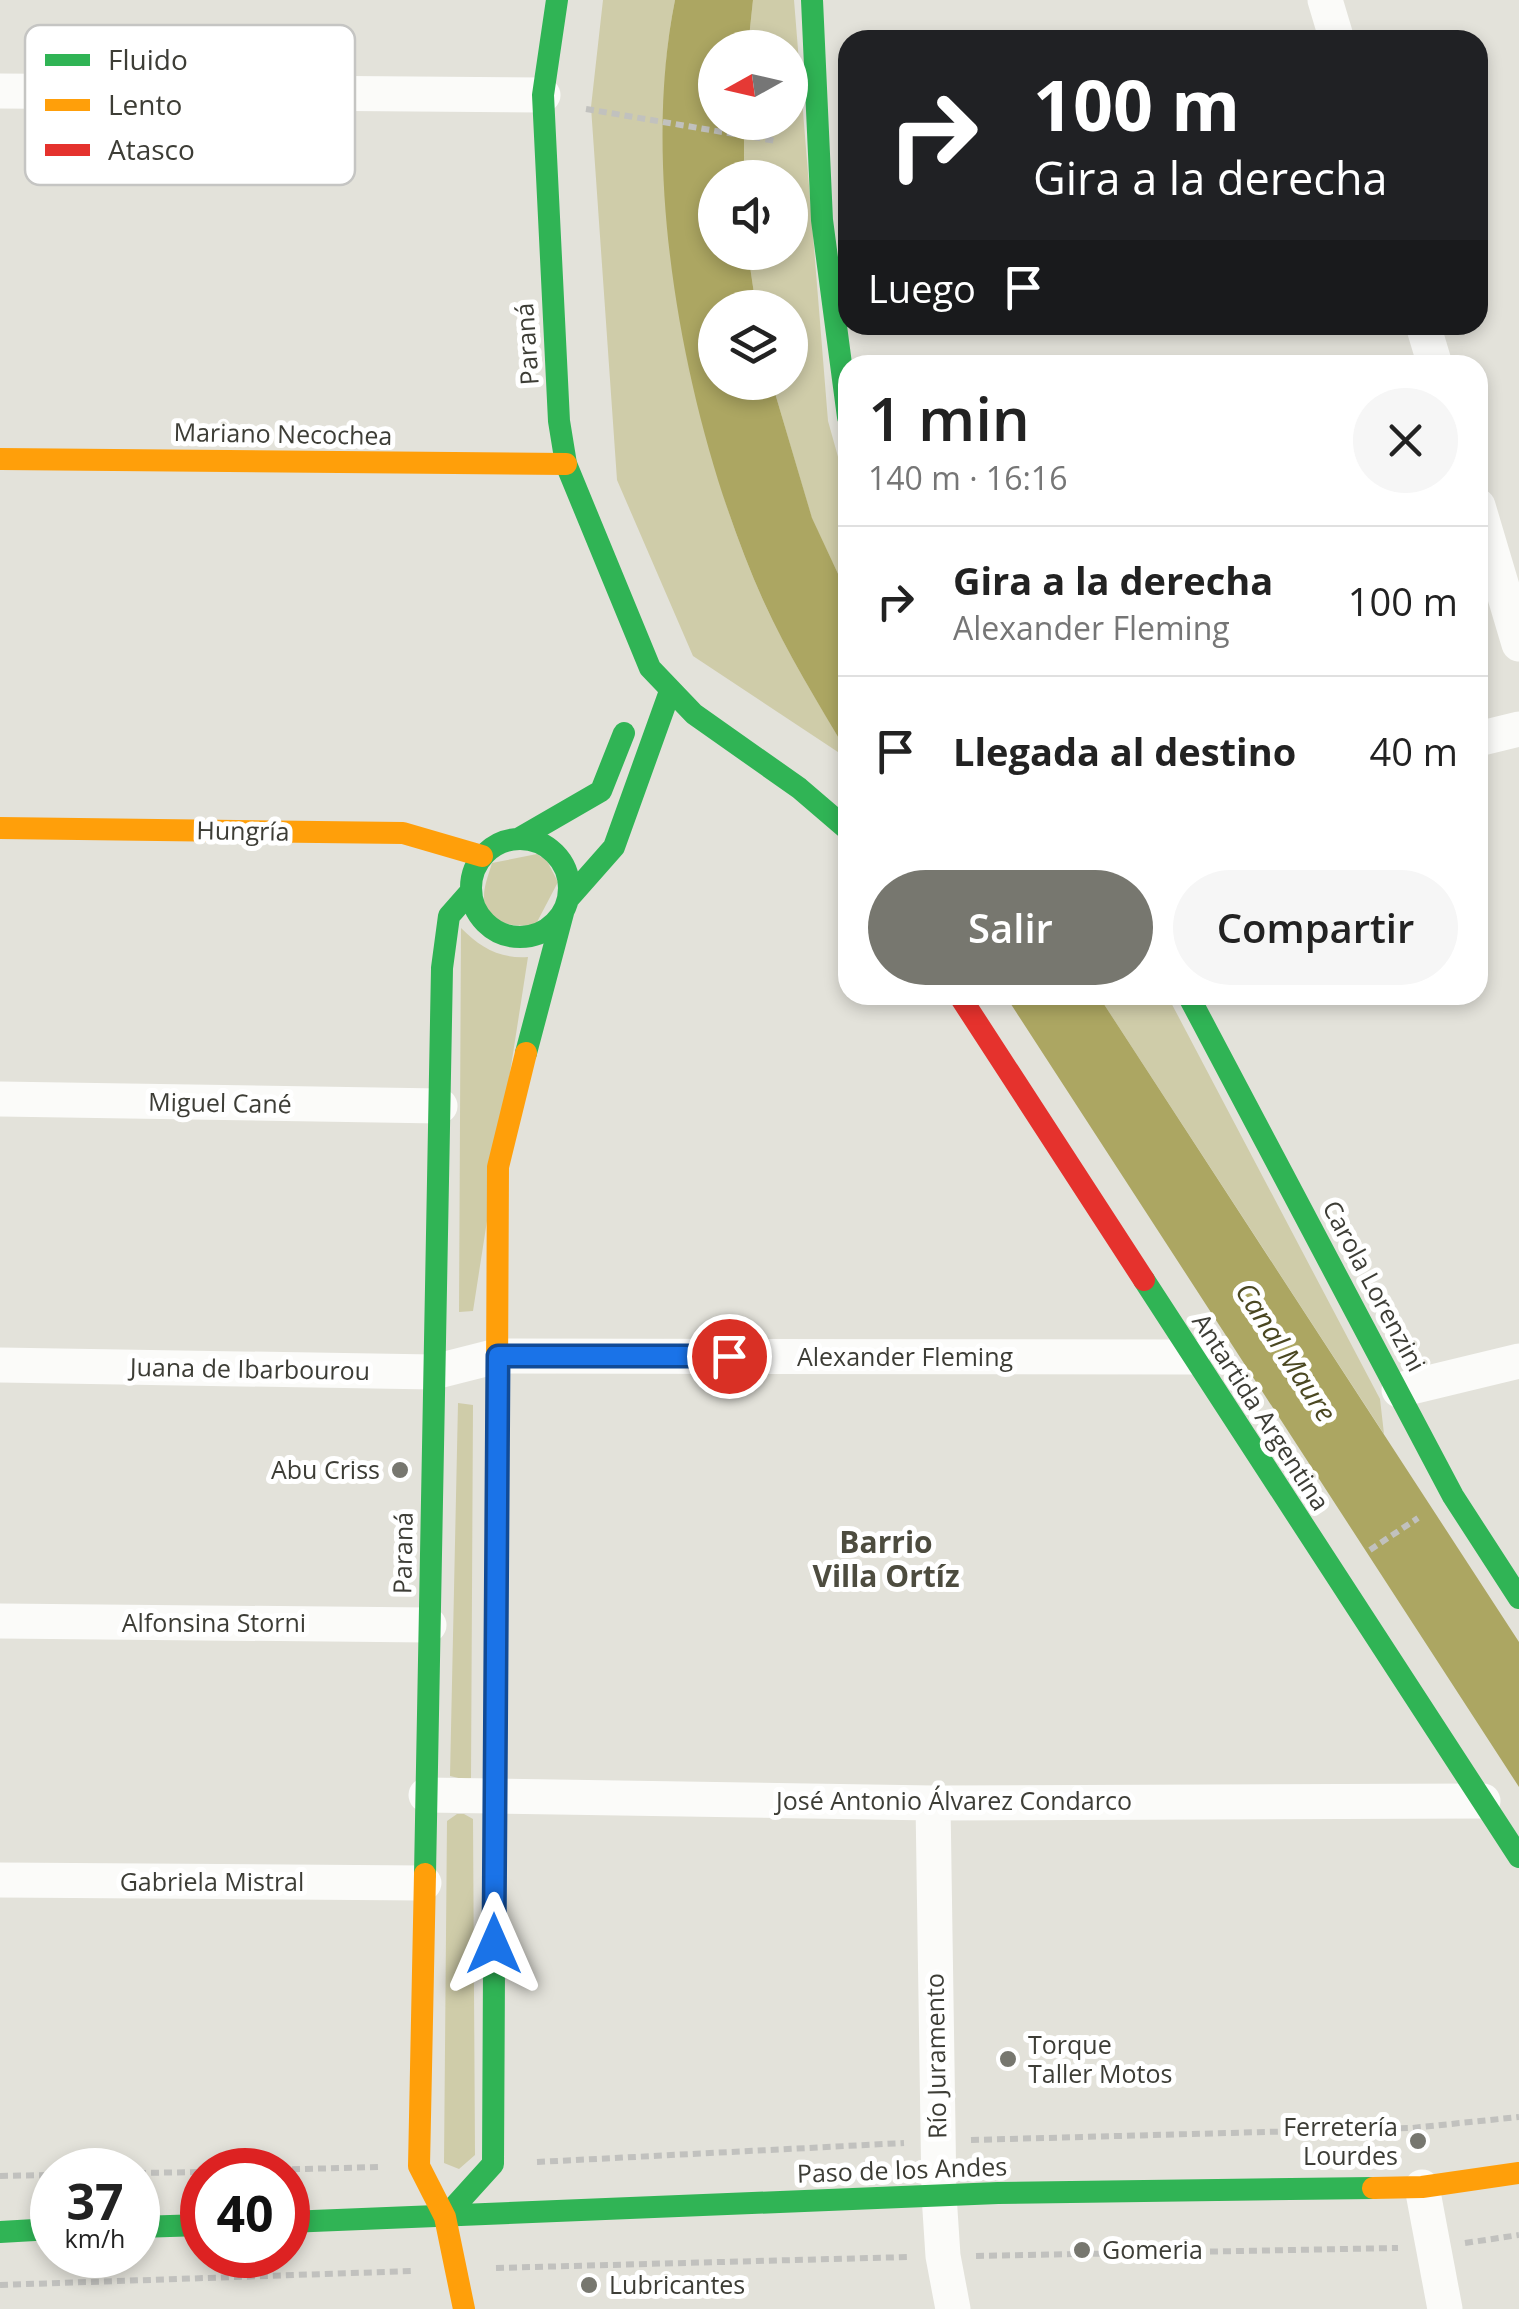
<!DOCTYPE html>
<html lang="es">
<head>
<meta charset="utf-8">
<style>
  body { margin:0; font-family:"Open Sans",sans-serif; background:#f6f6f6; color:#222; height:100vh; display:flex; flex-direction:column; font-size:38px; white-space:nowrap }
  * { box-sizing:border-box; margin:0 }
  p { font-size:32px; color:#767676 }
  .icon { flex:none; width:55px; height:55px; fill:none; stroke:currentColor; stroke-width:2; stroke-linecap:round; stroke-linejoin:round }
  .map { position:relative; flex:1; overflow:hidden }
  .side { position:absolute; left:838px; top:355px; width:650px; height:650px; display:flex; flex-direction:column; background:#fff; border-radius:30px; box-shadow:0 5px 15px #0003 }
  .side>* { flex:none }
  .top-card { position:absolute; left:838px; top:30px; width:650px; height:305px; border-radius:30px; box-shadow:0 5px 15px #0003; background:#202124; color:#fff; overflow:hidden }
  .needle { width:65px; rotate:262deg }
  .tools { position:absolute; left:698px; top:30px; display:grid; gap:20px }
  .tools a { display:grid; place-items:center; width:110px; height:110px; border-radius:50%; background:#fff; box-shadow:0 5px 15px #0003; font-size:50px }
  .speed { position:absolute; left:30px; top:2148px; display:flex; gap:20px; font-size:50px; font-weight:700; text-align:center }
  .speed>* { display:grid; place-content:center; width:130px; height:130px; border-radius:50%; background:#fff; box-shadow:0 5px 15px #0003; line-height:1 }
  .speed small { font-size:25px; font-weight:400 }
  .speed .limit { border:15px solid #d22; background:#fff; color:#111 }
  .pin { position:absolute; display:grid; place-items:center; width:85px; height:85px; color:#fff; margin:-42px; border:5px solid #fff; border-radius:50%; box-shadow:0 2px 10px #0007 }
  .me { position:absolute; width:110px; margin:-55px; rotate:0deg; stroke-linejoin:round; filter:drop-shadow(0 0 8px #0008) }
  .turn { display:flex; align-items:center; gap:35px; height:210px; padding:0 30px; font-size:45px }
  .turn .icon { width:130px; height:130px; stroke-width:2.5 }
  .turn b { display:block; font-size:70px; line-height:85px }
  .then { display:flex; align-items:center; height:95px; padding:0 30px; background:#0003; gap:20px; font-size:38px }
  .round { display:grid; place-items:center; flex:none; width:105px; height:105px; border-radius:52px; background:#f6f6f6 }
  .summary { display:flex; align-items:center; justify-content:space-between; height:170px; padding:0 30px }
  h1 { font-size:60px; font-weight:600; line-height:75px }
  .action { display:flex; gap:20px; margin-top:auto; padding:20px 30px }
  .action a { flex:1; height:115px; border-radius:60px; background:#77776f; color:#fff; font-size:40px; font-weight:600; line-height:115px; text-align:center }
  .action a+a { background:#f6f6f6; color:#222 }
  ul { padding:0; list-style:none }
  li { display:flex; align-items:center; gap:30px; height:150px; padding:0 30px; border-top:2px solid #e0e0e0 }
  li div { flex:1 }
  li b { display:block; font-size:38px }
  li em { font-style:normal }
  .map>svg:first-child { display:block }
  .green { fill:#cfcca9 }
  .water { fill:#aca662 }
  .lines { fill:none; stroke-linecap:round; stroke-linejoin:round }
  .path { stroke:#c1c1be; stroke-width:6; stroke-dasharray:8 5; stroke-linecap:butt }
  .street { stroke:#fbfbf9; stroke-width:35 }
  .fast { stroke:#30b455; stroke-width:22 }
  .slow { stroke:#ff9f0a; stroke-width:22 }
  .jam { stroke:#e5322d; stroke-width:22 }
  .route-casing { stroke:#114b97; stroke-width:25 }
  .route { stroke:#1a73e8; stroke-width:18 }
  .poi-dot { fill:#77776f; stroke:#fff; stroke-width:4 }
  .labels { text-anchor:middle; stroke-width:10; stroke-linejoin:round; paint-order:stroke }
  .street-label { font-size:25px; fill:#3d3d36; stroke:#fff }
  .poi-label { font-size:25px; fill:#3d3d36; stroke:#fff; text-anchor:start }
  .water-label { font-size:28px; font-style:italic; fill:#4a4721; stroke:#fff }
  .quarter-label { font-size:30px; font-weight:bold; fill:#4d4c3f; stroke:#fff }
  .key { fill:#fff; stroke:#c5c5c3; stroke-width:2.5 }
  .key-label { font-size:28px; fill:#3d3d36 }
</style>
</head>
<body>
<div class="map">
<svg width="1519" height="2309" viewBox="0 0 1519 2309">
  <rect width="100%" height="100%" fill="#e3e2da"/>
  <path class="green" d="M 603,0 L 675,0 C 658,84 663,165 673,249 C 687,371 713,488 763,600 C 787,653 818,702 847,752 L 847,758 L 693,656 L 617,480 L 591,107 Z
    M 753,0 L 794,0 L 828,421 L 847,489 L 847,593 L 812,519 L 772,383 L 790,382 L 790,308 L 756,307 L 748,253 L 790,252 L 790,178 L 744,178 L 744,123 L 790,122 L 790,48 L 748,47 Z
    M 537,854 L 547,861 L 558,882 L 536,924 C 516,929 483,923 484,896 C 484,886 489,873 492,863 Z
    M 461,928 C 480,947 499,959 528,957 L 473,1311 L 459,1312 Z
    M 1098,995 L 1167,995 L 1380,1399 L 1384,1434 Z
    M 458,1403 L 473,1405 L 471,1778 L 467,1780 L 450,1776 Z
    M 457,1814 L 464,1814 L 473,1819 L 475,2155 L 459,2169 L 444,2163 L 447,1821 Z"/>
  <path class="water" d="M 675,0 L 753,0 L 748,47 L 715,48 L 715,122 L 744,123 L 744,177 L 715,178 L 715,252 L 748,253 L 756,307 L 715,308 L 715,382 L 772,383 L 812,518 L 847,593 L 847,752 C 818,703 787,653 763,600 C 688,432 638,182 675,0 Z
    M 1005,995 L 1098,995 L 1519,1642 L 1519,1787 Z"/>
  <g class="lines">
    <path class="path" d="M 586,109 L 776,141
      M 1370,1550 L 1418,1518
      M 971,2140 L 1412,2128 L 1519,2117
      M 537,2162 L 904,2143
      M 266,2170 L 379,2167
      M 138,2173 L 202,2172
      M 0,2176 L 52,2175
      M 1465,2243 L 1519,2235
      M 976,2256 L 1398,2248
      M 496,2268 L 908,2257
      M 0,2285 L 413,2271"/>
    <path class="street" d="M 1325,0 L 1337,40
      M 0,91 L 543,95
      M 1423,325 L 1435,365
      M 1478,506 L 1519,644
      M 1478,739 L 1519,729
      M 0,1099 L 440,1106
      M 0,1365 L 434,1372 L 497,1356 L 1192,1357
      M 1399,1390 L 1519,1361
      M 0,1621 L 429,1625
      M 426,1795 L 933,1803 L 1483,1801
      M 933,1803 L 939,2195 L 943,2256 L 953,2309
      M 0,1880 L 424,1883
      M 1422,2187 L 1445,2309"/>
    <path class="fast" d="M 557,0 L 543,95 L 559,421 L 566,464 L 650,668 L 694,714 L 799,788 L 848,830
      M 812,0 L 822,220 L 848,417
      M471 888a49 49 0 1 1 98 0a49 49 0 1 1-98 0Z
      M 518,839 L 601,791 L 624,733
      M 569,898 L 614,847 L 669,694
      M 1188,995 L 1453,1496 L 1519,1598
      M 526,1053 L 563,913
      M 1144,1280 L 1519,1857
      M 425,1874 L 442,968 L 449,916 L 471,891
      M 445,2217 L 493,2164 L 496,1584
      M 288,2222 L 998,2193 L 1373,2188
      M 138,2227 L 202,2225
      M 0,2232 L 52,2229"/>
    <path class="slow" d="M 0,459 L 566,464
      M 0,828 L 403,833 L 482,856
      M 496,1584 L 498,1167 L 526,1053
      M 425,1874 L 419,2166 L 445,2217 L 464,2309
      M 1373,2188 L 1422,2187 L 1519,2173"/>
    <path class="jam" d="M 959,995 L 1144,1280"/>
  </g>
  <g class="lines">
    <g class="route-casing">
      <path id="route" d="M 494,1944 L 498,1356 L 729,1356"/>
    </g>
    <use href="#route" class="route"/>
  </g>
  <g class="poi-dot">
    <circle cx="400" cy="1470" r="10"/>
    <circle cx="1008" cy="2059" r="10"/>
    <circle cx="1418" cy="2141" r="10"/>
    <circle cx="1082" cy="2250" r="10"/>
    <circle cx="589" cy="2285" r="10"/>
  </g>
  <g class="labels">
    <g class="street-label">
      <text transform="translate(527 344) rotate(-94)" y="9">Paraná</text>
      <text transform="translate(283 434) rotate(1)" y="9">Mariano Necochea</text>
      <text transform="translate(243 831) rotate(1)" y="9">Hungría</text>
      <text transform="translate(220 1103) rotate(1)" y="9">Miguel Cané</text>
      <text transform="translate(1374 1286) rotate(62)" y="9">Carola Lorenzini</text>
      <text x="905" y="1366">Alexander Fleming</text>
      <text transform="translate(250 1369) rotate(1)" y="9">Juana de Ibarbourou</text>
      <text transform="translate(1261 1412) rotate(57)" y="9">Antartida Argentina</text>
      <text transform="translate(403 1553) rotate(-89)" y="9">Paraná</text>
      <text x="214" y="1632">Alfonsina Storni</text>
      <text x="954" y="1810">José Antonio Álvarez Condarco</text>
      <text x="212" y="1891">Gabriela Mistral</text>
      <text transform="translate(936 2056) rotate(-91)" y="9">Río Juramento</text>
      <text transform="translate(902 2170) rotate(-2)" y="9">Paso de los Andes</text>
    </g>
    <g class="poi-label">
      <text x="380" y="1479" text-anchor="end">Abu Criss</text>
      <text x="1028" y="2054">Torque<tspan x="1028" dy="29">Taller Motos</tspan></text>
      <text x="1398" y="2136" text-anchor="end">Ferretería<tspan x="1398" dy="29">Lourdes</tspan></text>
      <text x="1102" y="2259">Gomeria</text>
      <text x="609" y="2294">Lubricantes</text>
    </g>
    <g class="water-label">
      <text transform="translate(1286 1352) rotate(57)" y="10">Canal Maure</text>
    </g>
    <g class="quarter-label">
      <text x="886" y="1553">Barrio<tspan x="886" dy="34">Villa Ortíz</tspan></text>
    </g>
  </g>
  <rect x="25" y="25" width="330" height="160" rx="15" class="key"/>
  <rect x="45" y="54" width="45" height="12" fill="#30b455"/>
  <rect x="45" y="99" width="45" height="12" fill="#ff9f0a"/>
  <rect x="45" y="144" width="45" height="12" fill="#e5322d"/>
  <g class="key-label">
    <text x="108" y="70">Fluido</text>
    <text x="108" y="115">Lento</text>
    <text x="108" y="160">Atasco</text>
  </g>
</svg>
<div class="tools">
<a><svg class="needle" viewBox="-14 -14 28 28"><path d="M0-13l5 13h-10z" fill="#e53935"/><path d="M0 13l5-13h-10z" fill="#767676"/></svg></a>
<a><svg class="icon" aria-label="sound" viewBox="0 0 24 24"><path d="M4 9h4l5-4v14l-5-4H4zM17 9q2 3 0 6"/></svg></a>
<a><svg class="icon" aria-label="layers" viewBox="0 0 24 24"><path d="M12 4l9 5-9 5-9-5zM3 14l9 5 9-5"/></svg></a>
</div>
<div class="speed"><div>37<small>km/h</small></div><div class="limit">40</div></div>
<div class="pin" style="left:729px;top:1356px;background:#d93025"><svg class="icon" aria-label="arrive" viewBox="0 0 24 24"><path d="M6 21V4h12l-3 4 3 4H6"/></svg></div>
<svg class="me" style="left:494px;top:1944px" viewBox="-20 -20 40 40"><path d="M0-17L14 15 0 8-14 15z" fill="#1a73e8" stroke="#fff" stroke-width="4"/></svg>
<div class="top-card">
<div class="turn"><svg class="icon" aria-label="right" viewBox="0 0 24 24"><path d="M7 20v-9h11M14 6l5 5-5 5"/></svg><div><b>100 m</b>Gira a la derecha</div></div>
<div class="then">Luego<svg class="icon" aria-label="arrive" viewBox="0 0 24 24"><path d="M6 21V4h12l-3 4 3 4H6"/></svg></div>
</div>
<section class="side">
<div class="summary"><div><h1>1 min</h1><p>140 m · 16:16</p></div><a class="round"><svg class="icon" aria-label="close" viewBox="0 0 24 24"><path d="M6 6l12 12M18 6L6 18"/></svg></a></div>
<ul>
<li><svg class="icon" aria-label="right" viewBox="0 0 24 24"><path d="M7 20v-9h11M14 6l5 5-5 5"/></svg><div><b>Gira a la derecha</b><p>Alexander Fleming</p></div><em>100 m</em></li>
<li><svg class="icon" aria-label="arrive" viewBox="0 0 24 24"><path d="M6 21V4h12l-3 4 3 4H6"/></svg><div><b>Llegada al destino</b></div><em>40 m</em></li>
</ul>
<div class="action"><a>Salir</a><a>Compartir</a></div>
</section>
</div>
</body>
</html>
